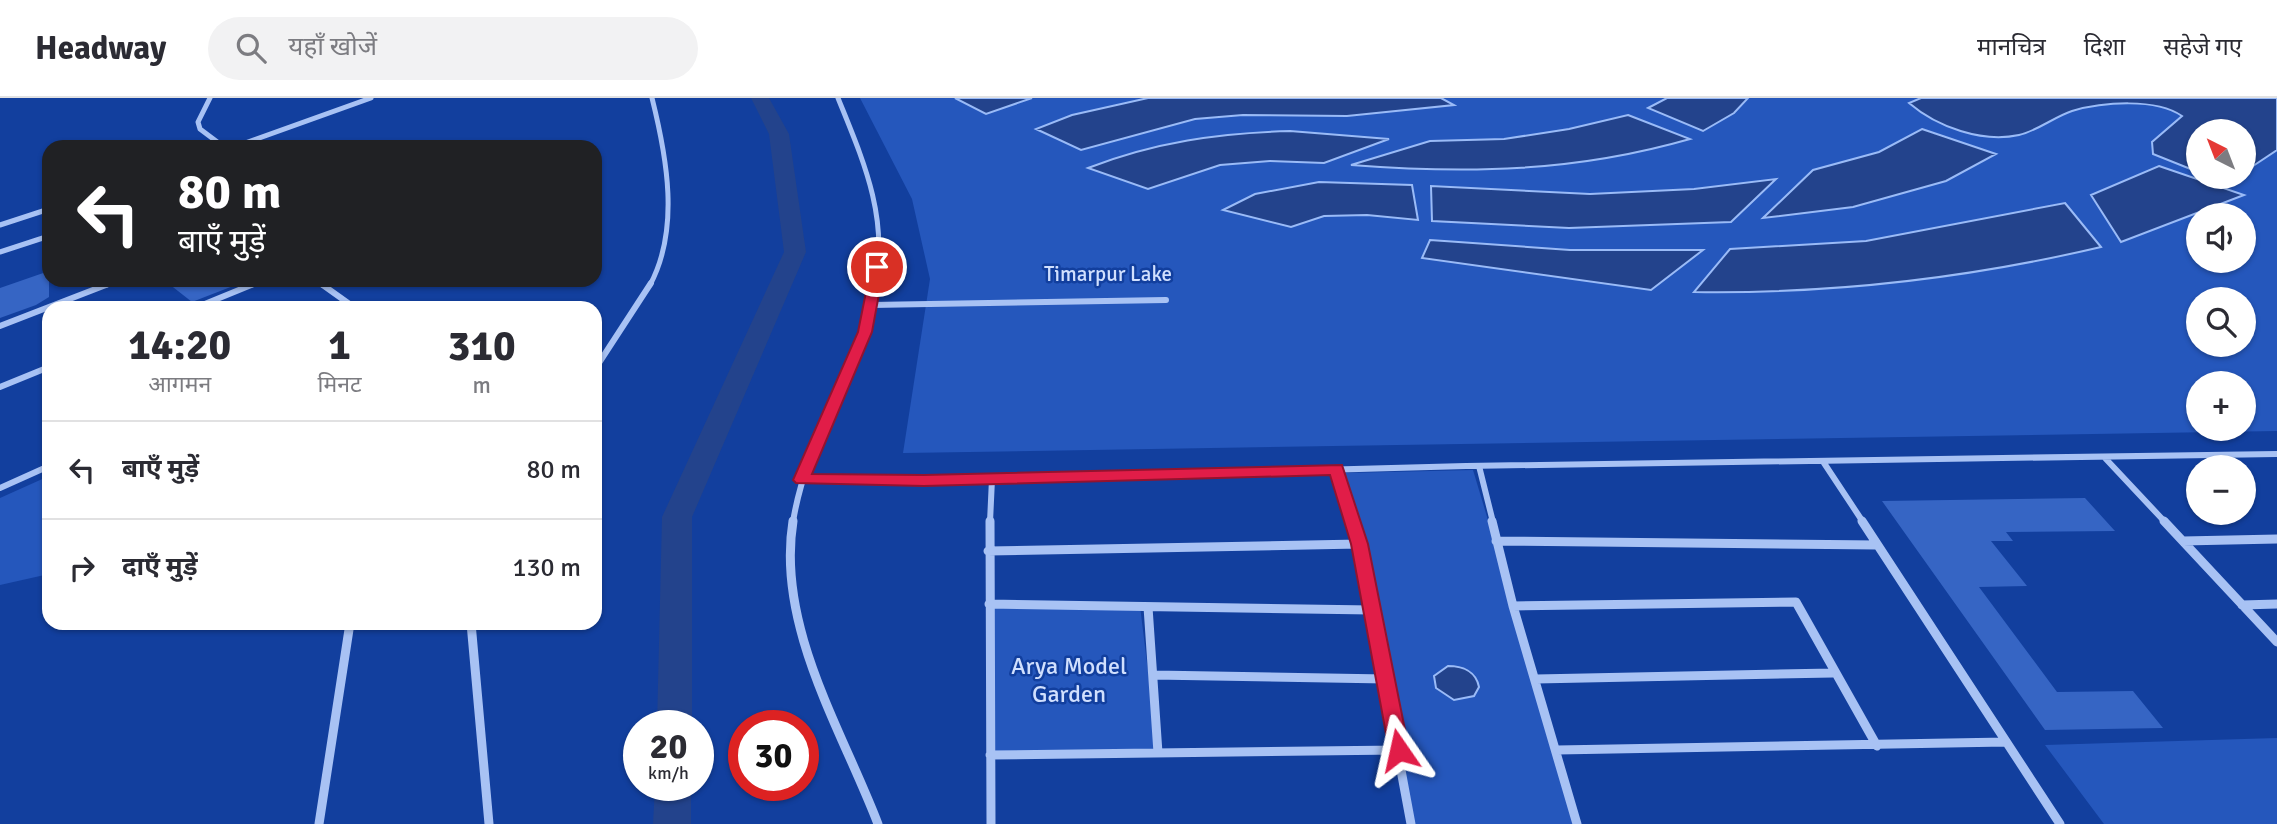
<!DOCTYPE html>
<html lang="hi">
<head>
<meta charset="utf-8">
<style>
  body { margin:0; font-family:Signika,"Noto Sans Devanagari",sans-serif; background:#f2f2f3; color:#2b2b33; height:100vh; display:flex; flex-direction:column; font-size:26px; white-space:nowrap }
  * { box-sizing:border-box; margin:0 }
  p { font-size:23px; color:#7c7c81 }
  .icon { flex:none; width:38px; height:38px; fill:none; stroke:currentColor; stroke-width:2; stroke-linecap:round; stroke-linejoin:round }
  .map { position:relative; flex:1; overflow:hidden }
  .drawer { position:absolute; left:42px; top:203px; width:560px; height:329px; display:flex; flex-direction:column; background:#fff; border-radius:21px; box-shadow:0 2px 5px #0004 }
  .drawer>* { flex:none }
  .guide { position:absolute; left:42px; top:42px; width:560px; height:147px; border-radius:21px; box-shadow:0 2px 5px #0004; background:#202124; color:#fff; overflow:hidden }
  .needle { width:46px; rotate:318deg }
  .buttons { position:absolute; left:2186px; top:21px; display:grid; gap:14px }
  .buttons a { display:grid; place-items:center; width:70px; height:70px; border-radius:50%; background:#fff; box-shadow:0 2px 5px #0004; font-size:35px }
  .speed { position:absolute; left:623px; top:612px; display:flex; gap:14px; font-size:35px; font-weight:700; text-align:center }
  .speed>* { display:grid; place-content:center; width:91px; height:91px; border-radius:50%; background:#fff; box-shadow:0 2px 5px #0004; line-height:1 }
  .speed small { font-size:18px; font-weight:400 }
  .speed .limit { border:10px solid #d22; background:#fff; color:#111 }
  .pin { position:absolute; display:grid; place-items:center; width:60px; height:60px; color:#fff; margin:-30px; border:4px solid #fff; border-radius:50%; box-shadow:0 2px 7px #0007 }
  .me { position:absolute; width:77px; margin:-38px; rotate:349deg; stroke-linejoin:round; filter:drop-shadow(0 0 5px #0008) }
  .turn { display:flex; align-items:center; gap:24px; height:147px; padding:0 21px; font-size:32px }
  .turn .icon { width:91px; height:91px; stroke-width:2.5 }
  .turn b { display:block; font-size:49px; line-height:60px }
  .eta { display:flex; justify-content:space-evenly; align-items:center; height:119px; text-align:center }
  .eta b { font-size:42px; font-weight:700; line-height:49px }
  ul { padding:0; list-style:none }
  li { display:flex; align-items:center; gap:21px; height:98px; padding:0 21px; border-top:2px solid #e1e1e2 }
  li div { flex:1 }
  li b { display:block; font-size:26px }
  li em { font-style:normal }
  header { display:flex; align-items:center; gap:42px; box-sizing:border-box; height:98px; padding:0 35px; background:#fff; border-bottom:2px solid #e1e1e2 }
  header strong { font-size:33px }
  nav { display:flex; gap:38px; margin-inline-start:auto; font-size:24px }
  .search { width:490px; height:63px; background:#f2f2f3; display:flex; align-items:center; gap:18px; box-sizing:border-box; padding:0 24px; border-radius:38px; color:#7c7c81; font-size:26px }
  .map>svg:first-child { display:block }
  .green { fill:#2557bc; fill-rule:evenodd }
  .water { fill:#23438c; stroke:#9abbf7; stroke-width:2 }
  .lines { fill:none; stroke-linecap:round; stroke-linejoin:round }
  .canal { fill:#23438c; fill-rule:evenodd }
  .building { fill:#3665c4 }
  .minor-far2 { stroke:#a8c2f4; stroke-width:5 }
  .minor-far1 { stroke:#a8c2f4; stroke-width:6 }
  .minor { stroke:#a8c2f4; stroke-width:9 }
  .route { fill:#e11d48; stroke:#92132f; stroke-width:2 }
  .labels { text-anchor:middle; stroke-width:5; stroke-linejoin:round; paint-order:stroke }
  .park-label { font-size:21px; fill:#d1e0fe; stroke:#123f9e }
  .near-park-label { font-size:24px; fill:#d1e0fe; stroke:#123f9e }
</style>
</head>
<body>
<header>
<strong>Headway</strong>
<div class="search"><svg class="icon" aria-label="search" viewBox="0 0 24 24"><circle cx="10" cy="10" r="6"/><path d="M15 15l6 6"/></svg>यहाँ खोजें</div>
<nav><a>मानचित्र</a><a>दिशा</a><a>सहेजे गए</a></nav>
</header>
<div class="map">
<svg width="2277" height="726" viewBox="0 0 2277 726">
  <rect width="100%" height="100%" fill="#123f9e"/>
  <path class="green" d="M 860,0 L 2277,0 L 2277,333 L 903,355 L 930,181 L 912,101 ZM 2198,33 L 2244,33 L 2244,79 L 2198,79 ZM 2198,117 L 2244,117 L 2244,163 L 2198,163 ZM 2198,201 L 2244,201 L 2244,247 L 2198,247 ZM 2198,285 L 2244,285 L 2244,331 L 2198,331 Z
    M 1473,372 L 1579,726 L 1413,726 L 1345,375 Z
    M 49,378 L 49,476 L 0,487 L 0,400 Z
    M 989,506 L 1140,508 L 1158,655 L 990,657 Z
    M 2277,640 L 2277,726 L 2104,726 L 2045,647 Z"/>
  <path class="water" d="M 955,0 L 1032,0 L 986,16 Z
    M 1148,0 L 1441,0 L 1454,7 L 1347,18 L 1243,17 L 1195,21 L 1081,52 L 1036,31 L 1072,17 Z
    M 1667,0 L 1748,0 L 1734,15 L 1703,33 L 1648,10 Z
    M 1921,0 L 2277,0 L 2277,52 L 2244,74 L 2244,33 L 2198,33 L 2198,74 L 2153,56 L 2152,44 L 2182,18 C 2156,0 2103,4 2072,13 C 2054,19 2037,33 2019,37 C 1982,45 1937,29 1909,5 Z
    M 1628,17 L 1690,41 C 1575,74 1469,76 1351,67 L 1430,43 L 1504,41 L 1569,31 Z
    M 1922,31 L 1996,56 L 1946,83 L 1853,109 L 1763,120 L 1813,72 L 1879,54 Z
    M 1290,33 L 1389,41 L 1324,65 L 1270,63 L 1220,67 L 1148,91 L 1088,70 C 1155,44 1219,35 1290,33 Z
    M 2159,68 L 2244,97 L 2121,144 L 2091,97 Z
    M 1776,81 L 1731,124 L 1569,130 L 1432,123 L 1431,88 L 1590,96 L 1694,91 Z
    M 1319,84 L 1412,87 L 1418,122 L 1367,117 L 1324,118 L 1291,129 L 1223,112 L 1255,96 Z
    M 2065,105 L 2101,149 C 1965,181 1834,196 1694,194 L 1730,151 L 1866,143 Z
    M 1430,142 L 1570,152 L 1703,152 L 1651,192 L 1422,160 Z
    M 1448,568 C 1462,568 1476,573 1479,589 L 1474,598 L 1454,602 L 1436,590 L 1434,578 Z"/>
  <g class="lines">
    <path class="canal" d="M 751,0 L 769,0 L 789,36 L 806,154 L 692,419 L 692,628 L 657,628 L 662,419 L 784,154 L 769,36 Z
      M 655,688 L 691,688 L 691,726 L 653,726 Z"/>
  </g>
  <path class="building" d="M 49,173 L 49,199 L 36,207 L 0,220 L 0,190 Z
    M 164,182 L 245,182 L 246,183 L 192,204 Z
    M 2085,400 L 2115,433 L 2006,434 L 2013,443 L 1991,443 L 2027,488 L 1979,489 L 2057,594 L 2133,593 L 2163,630 L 2045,632 L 1882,403 Z"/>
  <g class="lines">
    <path class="minor-far2" d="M 210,0 L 198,24 L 200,31 L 224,49
      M 838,0 C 863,62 889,119 875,187
      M 234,49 L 371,0
      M 0,127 L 49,111
      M 0,154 L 49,138
      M 315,182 L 322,187
      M 107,187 L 120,182
      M 252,187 L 264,182
      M 650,187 C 680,131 667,60 652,0"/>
    <path class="minor-far1" d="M 320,185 L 355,210
      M 871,207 L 1166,202
      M 195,210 L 256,185
      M 0,228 L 111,185
      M 595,271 L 651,185
      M 0,289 L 49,269
      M 2105,360 L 2165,424
      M 1824,365 L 1863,424
      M 1479,368 L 1493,424
      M 1336,371 L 1352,424
      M 801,382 L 992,381
      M 0,390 L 49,368
      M 793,424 C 806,341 858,268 875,185
      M 990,424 L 992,381 L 1466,368 L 2277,356"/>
    <path class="minor" d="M 793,423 C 776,528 842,632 878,726
      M 990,423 L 991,726
      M 1352,423 L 1359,446 L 1411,726
      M 1492,423 L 1513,508 L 1577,726
      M 1862,423 L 2060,726
      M 2164,423 L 2277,544
      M 1496,443 L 1877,447
      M 2183,443 L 2277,441
      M 988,453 L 1359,446
      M 989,506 L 1372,512
      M 2242,507 L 2277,506
      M 1513,508 L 1796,504 L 1877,648
      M 1148,509 L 1158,655
      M 471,525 L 489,726
      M 1154,577 L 1386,581
      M 1536,581 L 1833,575
      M 1557,652 L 2006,644
      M 990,657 L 1399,652
      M 319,726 L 350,525"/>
  </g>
  <path class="route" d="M 877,165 L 884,169 L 872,234 L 812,376 L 924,377 L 1342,367 L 1368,446 L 1409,652 L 1406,658 L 1392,658 L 1389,652 L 1351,446 L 1330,377 L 924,388 L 796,385 L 793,382 L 858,234 L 871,169 Z"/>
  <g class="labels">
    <g class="park-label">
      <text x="1108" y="183">Timarpur Lake</text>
    </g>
    <g class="near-park-label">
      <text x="1069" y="576">Arya Model<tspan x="1069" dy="28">Garden</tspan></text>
    </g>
  </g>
</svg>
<div class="buttons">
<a><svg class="needle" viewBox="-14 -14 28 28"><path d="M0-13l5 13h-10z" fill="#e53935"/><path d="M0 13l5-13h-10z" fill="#7c7c81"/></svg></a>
<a><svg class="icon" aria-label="sound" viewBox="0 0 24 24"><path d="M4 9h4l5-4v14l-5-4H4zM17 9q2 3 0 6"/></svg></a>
<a><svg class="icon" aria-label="search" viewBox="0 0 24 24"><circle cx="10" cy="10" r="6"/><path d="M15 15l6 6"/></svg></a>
<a>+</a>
<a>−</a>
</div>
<div class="speed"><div>20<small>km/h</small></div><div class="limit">30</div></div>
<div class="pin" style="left:877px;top:169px;background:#d93025"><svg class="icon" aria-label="arrive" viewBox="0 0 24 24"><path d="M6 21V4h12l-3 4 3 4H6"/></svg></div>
<svg class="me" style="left:1399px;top:652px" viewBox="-20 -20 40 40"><path d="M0-17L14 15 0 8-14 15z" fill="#e11d48" stroke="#fff" stroke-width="4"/></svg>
<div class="guide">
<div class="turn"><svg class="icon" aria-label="left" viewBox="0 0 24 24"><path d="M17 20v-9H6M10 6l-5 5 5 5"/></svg><div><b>80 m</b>बाएँ मुड़ें</div></div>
</div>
<section class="drawer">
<div class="eta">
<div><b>14:20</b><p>आगमन</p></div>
<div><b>1</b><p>मिनट</p></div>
<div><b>310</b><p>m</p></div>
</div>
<ul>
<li><svg class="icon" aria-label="left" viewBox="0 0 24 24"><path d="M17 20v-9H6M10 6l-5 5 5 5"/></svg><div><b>बाएँ मुड़ें</b></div><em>80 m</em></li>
<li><svg class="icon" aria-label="right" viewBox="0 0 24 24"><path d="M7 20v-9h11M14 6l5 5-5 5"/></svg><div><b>दाएँ मुड़ें</b></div><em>130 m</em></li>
</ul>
</section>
</div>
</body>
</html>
